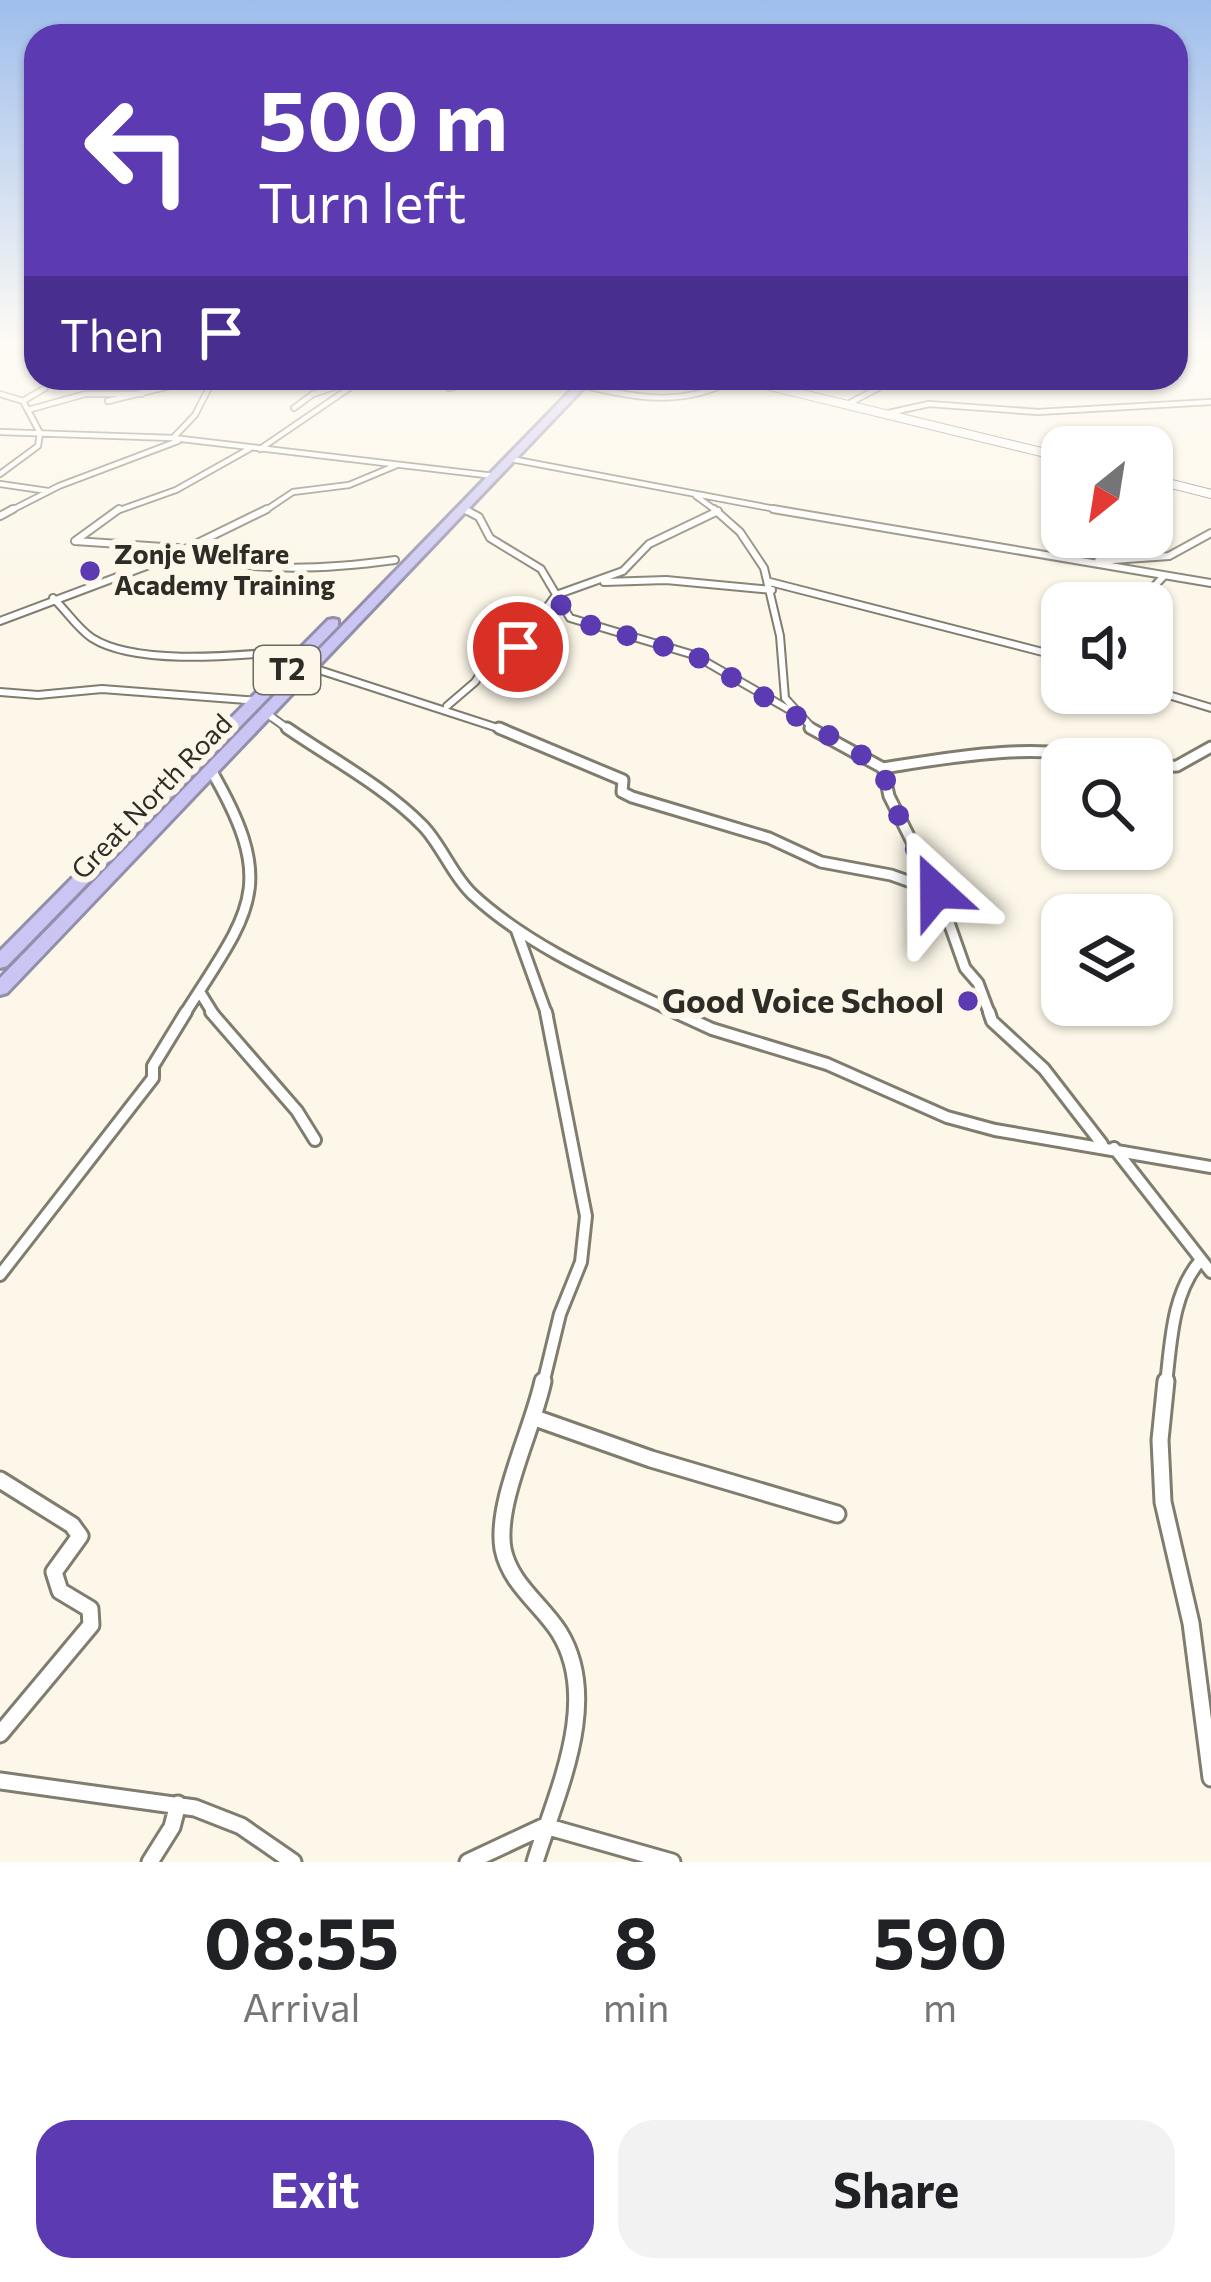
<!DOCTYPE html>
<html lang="en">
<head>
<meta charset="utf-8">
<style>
  body { margin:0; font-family:Commissioner,sans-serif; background:#f2f2f2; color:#202124; height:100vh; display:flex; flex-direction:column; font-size:45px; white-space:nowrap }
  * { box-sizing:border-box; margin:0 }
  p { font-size:39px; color:#757577 }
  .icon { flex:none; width:66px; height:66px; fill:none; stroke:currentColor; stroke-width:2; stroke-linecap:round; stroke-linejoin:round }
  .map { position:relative; height:1862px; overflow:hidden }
  .panel { display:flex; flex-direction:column; background:#fff; flex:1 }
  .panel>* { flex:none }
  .guide { position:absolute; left:24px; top:24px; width:1164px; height:366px; border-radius:36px; box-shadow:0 3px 9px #0004; background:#5b3ab2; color:#fff; overflow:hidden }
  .needle { width:78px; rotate:210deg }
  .controls { position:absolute; left:1041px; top:426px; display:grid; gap:24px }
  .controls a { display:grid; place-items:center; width:132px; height:132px; border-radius:24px; background:#fff; box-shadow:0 3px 9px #0004; font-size:60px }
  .pin { position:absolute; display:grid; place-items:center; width:102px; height:102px; color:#fff; margin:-51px; border:6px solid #fff; border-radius:50%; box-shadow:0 3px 12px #0007 }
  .me { position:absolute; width:132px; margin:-66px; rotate:336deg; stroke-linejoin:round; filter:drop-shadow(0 0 9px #0008) }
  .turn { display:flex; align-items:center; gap:42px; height:252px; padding:0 36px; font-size:54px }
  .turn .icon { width:156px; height:156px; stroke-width:2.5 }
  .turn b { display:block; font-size:84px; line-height:102px }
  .then { display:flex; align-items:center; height:114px; padding:0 36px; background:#0003; gap:24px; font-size:45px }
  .eta { display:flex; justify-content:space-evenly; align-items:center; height:204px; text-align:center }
  .eta b { font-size:72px; font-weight:700; line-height:84px }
  .button { display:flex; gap:24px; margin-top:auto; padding:24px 36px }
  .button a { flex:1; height:138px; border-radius:36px; background:#5b3ab2; color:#fff; font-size:48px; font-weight:700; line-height:138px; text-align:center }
  .button a+a { background:#f2f2f2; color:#202124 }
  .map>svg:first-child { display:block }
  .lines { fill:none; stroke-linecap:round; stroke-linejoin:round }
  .street-far4-casing { stroke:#807c6e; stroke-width:8 }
  .street-far3-casing { stroke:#807c6e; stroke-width:10 }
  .street-far2-casing { stroke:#807c6e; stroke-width:15 }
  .street-far1-casing { stroke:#807c6e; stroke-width:16 }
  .street-casing { stroke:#807c6e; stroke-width:21 }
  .secondary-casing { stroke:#807c6e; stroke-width:10 }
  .highway-casing { stroke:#938fab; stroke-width:6 }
  .street-far4 { stroke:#fff; stroke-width:4.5 }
  .street-far3 { stroke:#fff; stroke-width:6 }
  .street-far2 { stroke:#fff; stroke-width:9 }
  .street-far1 { stroke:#fff; stroke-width:10 }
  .street { stroke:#fff; stroke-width:15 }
  .secondary { stroke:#fff; stroke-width:8 }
  .highway { fill:#cac5f3; fill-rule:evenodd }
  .route { stroke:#5b3ab2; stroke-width:21; stroke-dasharray:0 37.8 }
  .poi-dot { fill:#5b3ab2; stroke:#fcf7e8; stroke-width:4.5 }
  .labels { text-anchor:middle; stroke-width:12; stroke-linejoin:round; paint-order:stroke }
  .far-poi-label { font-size:27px; font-weight:bold; fill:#2e2c26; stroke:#fcf7e8; text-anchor:start }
  .far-street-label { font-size:27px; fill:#2e2c26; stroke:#fcf7e8 }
  .shield { fill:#fcf7e8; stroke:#6c6960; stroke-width:3 }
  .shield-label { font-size:30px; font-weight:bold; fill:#2e2c26 }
  .poi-label { font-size:33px; font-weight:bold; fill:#2e2c26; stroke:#fcf7e8; text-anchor:end }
</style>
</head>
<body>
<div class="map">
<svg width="1211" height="1862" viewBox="0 0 1211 1862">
  <rect width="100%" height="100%" fill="#fcf7e8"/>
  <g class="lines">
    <g class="street-far4-casing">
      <path id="street-far4" d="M 582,385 C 638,399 685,407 737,378
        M 449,388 L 493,378
        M 0,394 L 23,401 L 40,433 L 38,446 L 0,474
        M 23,401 L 45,388
        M 108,401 L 170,386 L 154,378
        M 846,405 L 897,378
        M 294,408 L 313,394 L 344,384
        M 28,410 L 85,394 L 142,394
        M 884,414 L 929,404 L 1038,412 L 1211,402
        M 0,432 L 173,438 L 494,476
        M 173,438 L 195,415 L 214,378
        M 260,449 L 364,378
        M 511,459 L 791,512
        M 0,484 L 48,491
        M 696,496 L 718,512
        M 462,508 L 470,512
        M 8,512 L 59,486 L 178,441
        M 114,512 L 176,490 L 249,449
        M 263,512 L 293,492 L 349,485 L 397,465"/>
    </g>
    <g class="street-far3-casing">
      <path id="street-far3" d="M 464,509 L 479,517 L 490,538 L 541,569 L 570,618 L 694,655 L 793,712
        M 714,509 L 740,532 L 764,568 L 780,636 L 785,698 L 815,731
        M 773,509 L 1211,583
        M 0,516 L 13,509
        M 75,541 L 119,509
        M 75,541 L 178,548
        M 177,552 C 251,573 320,570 395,560
        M 1098,561 L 1169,556 L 1211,533
        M 604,582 L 666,580 L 772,590
        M 770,582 L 1062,657
        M 53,598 C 66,610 77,628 92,638 C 139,668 250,654 305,650
        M 1138,603 L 1163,577
        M 0,621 L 165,559 L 267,509
        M 310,667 L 507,731
        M 1152,690 L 1211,708
        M 0,692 L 38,695 L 102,689 L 258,701
        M 447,706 L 475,682 L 486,665 L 518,647 L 556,595 L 623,571 L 649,544 L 718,511
        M 266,713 L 291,731"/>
    </g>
    <g class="street-far2-casing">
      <path id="street-far2" d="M 287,728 C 332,759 385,787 423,826 C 442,846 452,875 472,894 C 530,948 610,981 681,1015
        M 499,728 L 623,780 L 622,792 L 632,797 L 769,838 L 821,862 L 891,875 L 936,891
        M 810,728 L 883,768 L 889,796 L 941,900 L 965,968 L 978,983 L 990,1015
        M 1152,767 L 1177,766 L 1211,747
        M 883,768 C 960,756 1029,743 1106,759
        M 516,929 L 547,1015
        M 201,994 L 214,1015
        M 184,1015 C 250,911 279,887 211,770"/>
    </g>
    <g class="street-far1-casing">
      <path id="street-far1" d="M 211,1012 L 297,1111 L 315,1140
        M 675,1012 L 712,1029 L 827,1064 L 947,1117 L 995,1130 L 1211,1167
        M 989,1012 L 992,1021 L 1044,1069 L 1102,1144
        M 1114,1148 L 1211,1272
        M 0,1275 L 153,1078 L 153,1066 L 186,1012
        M 543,1384 L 560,1314 L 581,1262 L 586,1216 L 546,1012
        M 1166,1384 C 1171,1342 1172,1294 1200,1261"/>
    </g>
    <g class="street-casing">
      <path id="street" d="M 1166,1381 L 1160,1440 L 1163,1502 L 1191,1623 L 1211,1778
        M 535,1418 L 651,1459 L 837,1514
        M 0,1480 L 72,1525 L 80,1536 L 54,1572 L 60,1591 L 90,1609 L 91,1625 L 0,1734
        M 0,1781 L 195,1808 L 241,1826 L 293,1862
        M 150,1862 L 172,1827 L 178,1804
        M 468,1862 L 545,1826 L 672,1862
        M 535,1862 C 556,1793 602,1701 559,1632 C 541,1604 510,1584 503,1549 C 495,1503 533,1429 543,1381"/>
    </g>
    <g class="secondary-casing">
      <path id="secondary" d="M 737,378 L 1062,457
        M 1152,479 L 1211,494"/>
    </g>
    <g class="highway-casing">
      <path id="highway" d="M 583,378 L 593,378 L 7,993 L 0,995 L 0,978 Z
        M 333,619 L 338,620 L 338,626 L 7,966 L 0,968 L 0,951 L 328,620 Z"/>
    </g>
    <use href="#street-far4" class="street-far4"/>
    <use href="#street-far3" class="street-far3"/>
    <use href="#street-far2" class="street-far2"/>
    <use href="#street-far1" class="street-far1"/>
    <use href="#street" class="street"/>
    <use href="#secondary" class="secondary"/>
    <use href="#highway" class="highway"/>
  </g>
  <linearGradient id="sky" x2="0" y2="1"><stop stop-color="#9fbeec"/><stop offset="0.57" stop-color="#fefbf5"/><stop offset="1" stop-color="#fefbf5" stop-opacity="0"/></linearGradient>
  <rect width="1211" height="603" fill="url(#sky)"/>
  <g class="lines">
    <path class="route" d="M 518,647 L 556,595 L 565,613 L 576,621 L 694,655 L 883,768 L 889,796 L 936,891"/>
  </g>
  <g class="poi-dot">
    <circle cx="90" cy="571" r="12"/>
    <circle cx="968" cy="1001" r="12"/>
  </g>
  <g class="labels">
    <g class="far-poi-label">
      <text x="114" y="564">Zonje Welfare<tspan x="114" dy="31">Academy Training</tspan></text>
    </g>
    <g class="far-street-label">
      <text transform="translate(152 797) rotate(-46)" y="9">Great North Road</text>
    </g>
    <rect class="shield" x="254" y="646" width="66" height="48" rx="9"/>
    <g class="shield-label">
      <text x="287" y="680">T2</text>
    </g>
    <g class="poi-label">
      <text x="944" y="1013">Good Voice School</text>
    </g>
  </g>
</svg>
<div class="controls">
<a><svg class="needle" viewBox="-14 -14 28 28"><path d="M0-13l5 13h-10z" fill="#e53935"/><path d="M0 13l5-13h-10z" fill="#757577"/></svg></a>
<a><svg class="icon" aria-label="sound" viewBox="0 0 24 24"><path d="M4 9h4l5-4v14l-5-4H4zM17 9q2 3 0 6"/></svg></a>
<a><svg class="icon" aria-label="search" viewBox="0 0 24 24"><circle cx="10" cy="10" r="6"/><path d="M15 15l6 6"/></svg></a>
<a><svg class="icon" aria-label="layers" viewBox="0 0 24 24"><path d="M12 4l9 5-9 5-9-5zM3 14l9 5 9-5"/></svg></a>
</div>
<div class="pin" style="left:518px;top:647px;background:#d93025"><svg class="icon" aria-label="arrive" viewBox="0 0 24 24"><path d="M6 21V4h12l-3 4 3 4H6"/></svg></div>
<svg class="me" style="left:936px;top:891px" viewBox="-20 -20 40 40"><path d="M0-17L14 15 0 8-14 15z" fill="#5b3ab2" stroke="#fff" stroke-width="4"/></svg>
<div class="guide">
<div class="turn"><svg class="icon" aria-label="left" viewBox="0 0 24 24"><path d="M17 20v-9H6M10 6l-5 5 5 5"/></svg><div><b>500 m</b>Turn left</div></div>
<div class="then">Then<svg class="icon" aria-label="arrive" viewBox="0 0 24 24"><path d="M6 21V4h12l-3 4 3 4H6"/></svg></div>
</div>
</div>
<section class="panel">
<div class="eta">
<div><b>08:55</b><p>Arrival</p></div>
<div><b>8</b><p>min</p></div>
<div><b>590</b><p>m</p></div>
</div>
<div class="button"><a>Exit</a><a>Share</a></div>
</section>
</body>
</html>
